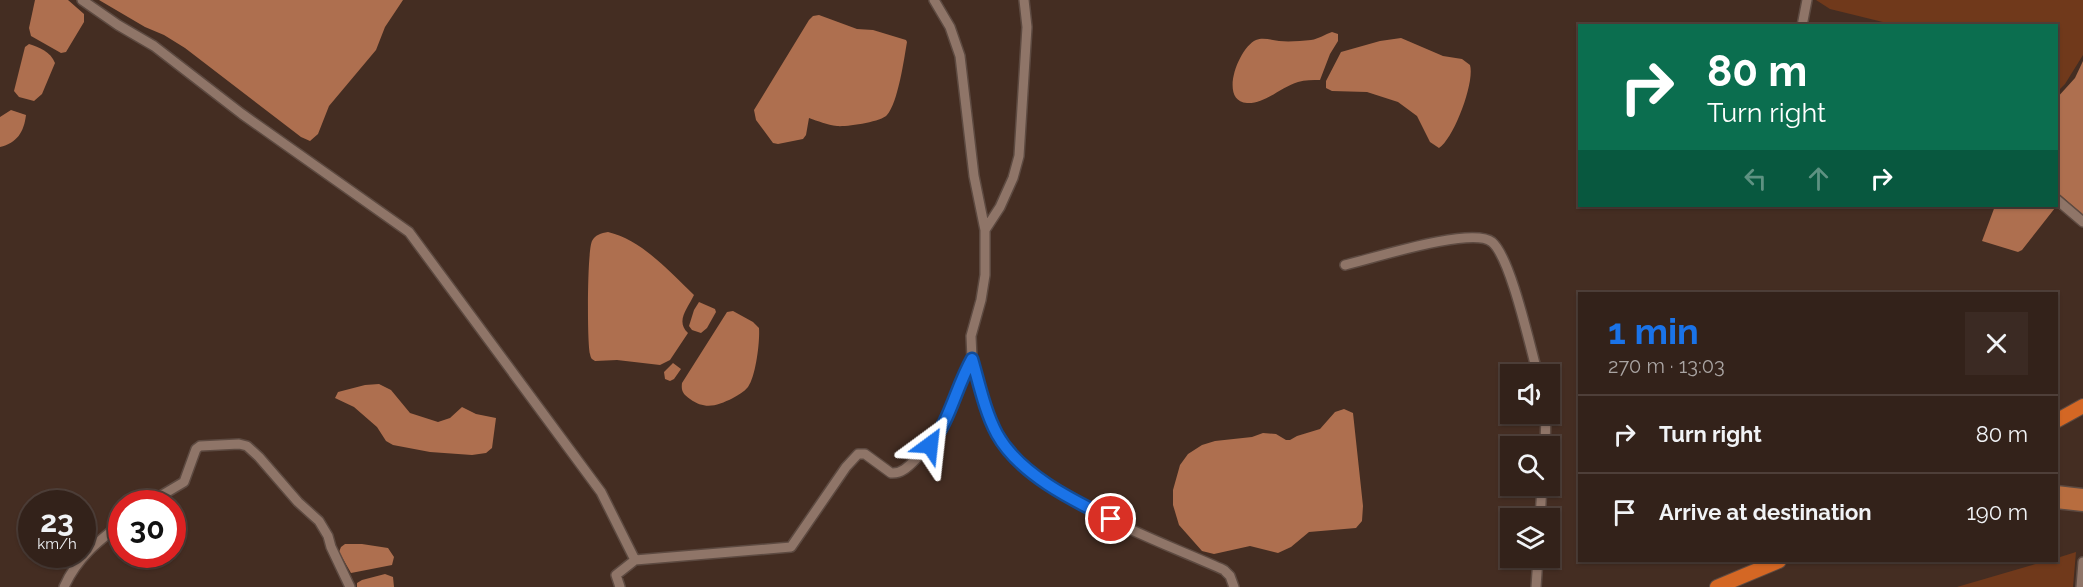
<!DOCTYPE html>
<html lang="en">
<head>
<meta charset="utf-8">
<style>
  body { margin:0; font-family:Raleway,sans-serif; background:#3b2a23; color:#f1f3f6; height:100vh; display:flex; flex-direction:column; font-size:22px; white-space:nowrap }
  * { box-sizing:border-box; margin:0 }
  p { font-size:20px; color:#a9a4a2 }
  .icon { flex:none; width:33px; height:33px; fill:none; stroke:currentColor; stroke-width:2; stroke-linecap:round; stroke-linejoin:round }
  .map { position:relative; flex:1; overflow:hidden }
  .drawer { position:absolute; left:1578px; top:292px; width:480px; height:270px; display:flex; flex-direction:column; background:#33221a; border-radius:0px; box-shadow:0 2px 4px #0004,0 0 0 2px #4e3f39 }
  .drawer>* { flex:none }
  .banner { position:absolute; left:1578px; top:24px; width:480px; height:183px; border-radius:0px; box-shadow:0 2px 4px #0004,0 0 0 2px #4e3f39; background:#0b6e4f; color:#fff; overflow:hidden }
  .buttons { position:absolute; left:1500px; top:364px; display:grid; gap:12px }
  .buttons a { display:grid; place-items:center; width:60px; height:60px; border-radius:0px; background:#33221a; box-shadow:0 2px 4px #0004,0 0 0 2px #4e3f39; font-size:30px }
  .speed { position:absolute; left:18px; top:490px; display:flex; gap:12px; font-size:30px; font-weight:700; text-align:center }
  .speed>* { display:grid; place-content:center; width:78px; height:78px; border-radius:50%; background:#33221a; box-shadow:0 2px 4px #0004,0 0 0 2px #4e3f39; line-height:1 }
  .speed small { font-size:15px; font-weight:400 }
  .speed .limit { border:9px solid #d22; background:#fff; color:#111 }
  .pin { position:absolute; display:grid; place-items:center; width:51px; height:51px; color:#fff; margin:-26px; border:3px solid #fff; border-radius:50%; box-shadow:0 2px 6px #0007 }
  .me { position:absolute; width:66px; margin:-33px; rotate:30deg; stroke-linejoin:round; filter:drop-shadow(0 0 4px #0008) }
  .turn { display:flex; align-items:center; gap:21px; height:126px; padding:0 30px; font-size:27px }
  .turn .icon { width:78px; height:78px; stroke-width:2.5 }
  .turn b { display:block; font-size:42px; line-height:51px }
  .lanes { display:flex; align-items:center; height:57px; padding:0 30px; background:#0003; justify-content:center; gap:30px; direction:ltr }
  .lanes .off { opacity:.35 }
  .round { display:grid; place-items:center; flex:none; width:63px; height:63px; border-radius:0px; background:#3b2a23 }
  .headline { display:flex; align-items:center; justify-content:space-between; height:102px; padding:0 30px }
  h1 { font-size:36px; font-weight:700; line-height:45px; color:#1a73e8 }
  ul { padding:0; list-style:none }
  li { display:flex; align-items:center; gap:18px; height:78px; padding:0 30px; border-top:2px solid #4e3f39 }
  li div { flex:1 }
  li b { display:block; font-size:22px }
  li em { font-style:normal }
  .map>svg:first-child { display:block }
  .green { fill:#70391b }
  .water { fill:#ae6f4f }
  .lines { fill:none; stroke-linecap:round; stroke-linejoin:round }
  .minor-casing { stroke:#5d4a41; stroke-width:12 }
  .major-casing { stroke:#5d4a41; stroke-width:15 }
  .highway-casing { stroke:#5d4a41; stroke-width:16 }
  .minor { stroke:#8f7568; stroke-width:9 }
  .major { stroke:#b86d3f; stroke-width:12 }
  .highway { stroke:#d46724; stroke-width:14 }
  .route-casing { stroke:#114b97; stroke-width:15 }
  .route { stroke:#1a73e8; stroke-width:10 }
</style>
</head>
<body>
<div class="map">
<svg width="2083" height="587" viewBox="0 0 2083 587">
  <rect width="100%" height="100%" fill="#442d22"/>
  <path class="green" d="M 1816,0 L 2083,0 L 2083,55 L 2065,84 L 2057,92 L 2056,26 L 1895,25 L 1830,9 Z
    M 2076,552 L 2073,587 L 1957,587 L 2046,561 L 2056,561 L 2057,558 Z"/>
  <path class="water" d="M 35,0 L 68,0 L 84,14 L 84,22 L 66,52 L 61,53 L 31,36 L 29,28 Z
    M 99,0 L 403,0 L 385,27 L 376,50 L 329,106 L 318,134 L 310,141 L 301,137 L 185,48 L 164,35 L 145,27 Z
    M 819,15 L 857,29 L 873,30 L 906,40 L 907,42 C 904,59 898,103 887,115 C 881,122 846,127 837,126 C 827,125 818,121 809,118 L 806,135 L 803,139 L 778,144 L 773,143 L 756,120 L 754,110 L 809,20 L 813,16 Z
    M 1332,32 L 1338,34 L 1338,41 L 1330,54 L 1320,80 C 1313,80 1305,80 1298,82 C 1281,87 1265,104 1247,103 C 1218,101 1239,47 1256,40 C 1263,37 1271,40 1279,41 C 1289,42 1301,41 1311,40 C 1319,39 1325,34 1332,32 Z
    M 1401,38 L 1443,56 L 1462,59 L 1470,65 C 1475,82 1454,138 1439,148 L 1430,142 L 1417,116 L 1398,102 L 1367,92 L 1332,91 L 1326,88 L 1326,81 L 1341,52 L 1380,41 Z
    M 29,44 C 39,47 51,52 55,63 L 42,94 L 34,101 L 19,97 L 14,91 L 25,47 Z
    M 2083,61 L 2083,215 L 2057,192 L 2056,99 L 2075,78 Z
    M 11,110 L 26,115 C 24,132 17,143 0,147 L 0,117 Z
    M 1995,206 L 2054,206 L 2055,208 L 2022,250 L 2018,252 L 1982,241 Z
    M 608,232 C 642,240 670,272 694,295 C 688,308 675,321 688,333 L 670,360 L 660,365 L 617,360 L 595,361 C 592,359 591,359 590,354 C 587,341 587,252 592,241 C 595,235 601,233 608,232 Z
    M 699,302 L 715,309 L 716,312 L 707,328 L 701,333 L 692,330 L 689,326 L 694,310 Z
    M 733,311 L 753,322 L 759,328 C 760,341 756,376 748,387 C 744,392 738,395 733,398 C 717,406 705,410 690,399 C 683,394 681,391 682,383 L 727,312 Z
    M 673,363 L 681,369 L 674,379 L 670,381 L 665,379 L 664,372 Z
    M 379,384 L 391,390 L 410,413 L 438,422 L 450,418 L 462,407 L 476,414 L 496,418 L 492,448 L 486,453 L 472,455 L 430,452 L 393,445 L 386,441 L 377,427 L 354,407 L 335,398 L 338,392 L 365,385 Z
    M 1344,409 L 1353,413 L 1363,506 L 1362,521 L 1356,528 L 1309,532 L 1291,547 L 1278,553 L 1250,546 L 1214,554 L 1202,551 L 1179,525 L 1173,505 L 1173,490 L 1180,465 L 1188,454 L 1202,445 L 1215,441 L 1252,437 L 1263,433 L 1276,434 L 1286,440 L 1290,440 L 1297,436 L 1320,429 L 1335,412 Z
    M 345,544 L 362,544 L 388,548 L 394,557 L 392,565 L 351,573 L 339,552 L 341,547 Z
    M 385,574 L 393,577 L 394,587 L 357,587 L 357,583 L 362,580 Z"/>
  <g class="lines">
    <g class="minor-casing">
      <path id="minor" d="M 82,0 L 118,25 L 154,46 L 242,114 L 409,232 L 601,492 L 635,560
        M 934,0 L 950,27 L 960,56 L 974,176 L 985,230 L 985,275 L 981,300 L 971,336 L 972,359 C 980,384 986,419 1001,441 C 1043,501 1158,540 1224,570 L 1230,576 L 1234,587
        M 1802,26 L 1807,0
        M 2056,199 L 2083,222
        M 985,230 L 1000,207 L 1013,178 L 1019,156 L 1027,27 L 1024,0
        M 1345,265 C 1371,259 1472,226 1492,242 C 1511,258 1530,347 1538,375
        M 1545,447 L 1546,414
        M 147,504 L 184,482 L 196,449 L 200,446 L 239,444 L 247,446 L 259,457 L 298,502 L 319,521 L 328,536 L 331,547 L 350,587
        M 1540,519 L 1542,486
        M 64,587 C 77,558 97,542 122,523
        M 620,587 L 616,575 L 635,560 L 791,547 L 846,467 L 858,454 L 865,454 L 891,473 C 901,474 908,467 915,460 C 922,453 931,445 937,436 C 952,413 958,384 972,359
        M 1536,587 L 1538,558
        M 2081,587 L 2083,562"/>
    </g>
    <g class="major-casing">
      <path id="major" d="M 2056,492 L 2083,495
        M 2056,502 L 2083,505"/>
    </g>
    <g class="highway-casing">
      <path id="highway" d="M 2056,421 L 2083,406
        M 1717,587 L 1779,561"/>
    </g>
    <use href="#minor" class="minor"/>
    <use href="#major" class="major"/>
    <use href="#highway" class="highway"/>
  </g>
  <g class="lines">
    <g class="route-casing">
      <path id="route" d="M 930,445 C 950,421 956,387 972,359 C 979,383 985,412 997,434 C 1019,474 1072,500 1111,519"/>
    </g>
    <use href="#route" class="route"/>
  </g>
</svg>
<div class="buttons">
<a><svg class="icon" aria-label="sound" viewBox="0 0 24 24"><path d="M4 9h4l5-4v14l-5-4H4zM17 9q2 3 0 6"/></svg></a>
<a><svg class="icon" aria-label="search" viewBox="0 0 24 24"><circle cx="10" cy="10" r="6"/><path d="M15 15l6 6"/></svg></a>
<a><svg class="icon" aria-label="layers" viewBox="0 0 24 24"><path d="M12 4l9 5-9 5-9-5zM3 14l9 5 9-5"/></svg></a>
</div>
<div class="speed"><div>23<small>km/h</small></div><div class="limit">30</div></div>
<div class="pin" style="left:1111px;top:519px;background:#d93025"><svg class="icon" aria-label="arrive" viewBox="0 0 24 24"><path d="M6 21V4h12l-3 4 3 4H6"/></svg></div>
<svg class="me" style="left:930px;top:445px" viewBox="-20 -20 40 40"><path d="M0-17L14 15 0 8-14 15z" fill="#1a73e8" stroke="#fff" stroke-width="4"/></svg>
<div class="banner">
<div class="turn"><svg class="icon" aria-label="right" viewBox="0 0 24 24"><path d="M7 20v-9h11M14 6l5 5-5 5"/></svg><div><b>80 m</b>Turn right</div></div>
<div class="lanes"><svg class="icon off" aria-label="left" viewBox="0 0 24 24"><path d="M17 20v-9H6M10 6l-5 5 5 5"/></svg><svg class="icon off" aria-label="ahead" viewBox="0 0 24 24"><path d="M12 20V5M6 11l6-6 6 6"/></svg><svg class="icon" aria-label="right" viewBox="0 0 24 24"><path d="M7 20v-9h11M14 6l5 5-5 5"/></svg></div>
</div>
<section class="drawer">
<div class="headline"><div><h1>1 min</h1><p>270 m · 13:03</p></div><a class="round"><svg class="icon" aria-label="close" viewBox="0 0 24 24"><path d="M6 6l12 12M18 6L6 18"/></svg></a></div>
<ul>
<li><svg class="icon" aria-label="right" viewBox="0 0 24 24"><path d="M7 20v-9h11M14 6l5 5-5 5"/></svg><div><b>Turn right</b></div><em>80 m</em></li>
<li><svg class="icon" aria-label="arrive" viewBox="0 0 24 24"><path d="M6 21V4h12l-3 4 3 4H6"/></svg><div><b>Arrive at destination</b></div><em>190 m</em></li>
</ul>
</section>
</div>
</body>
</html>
